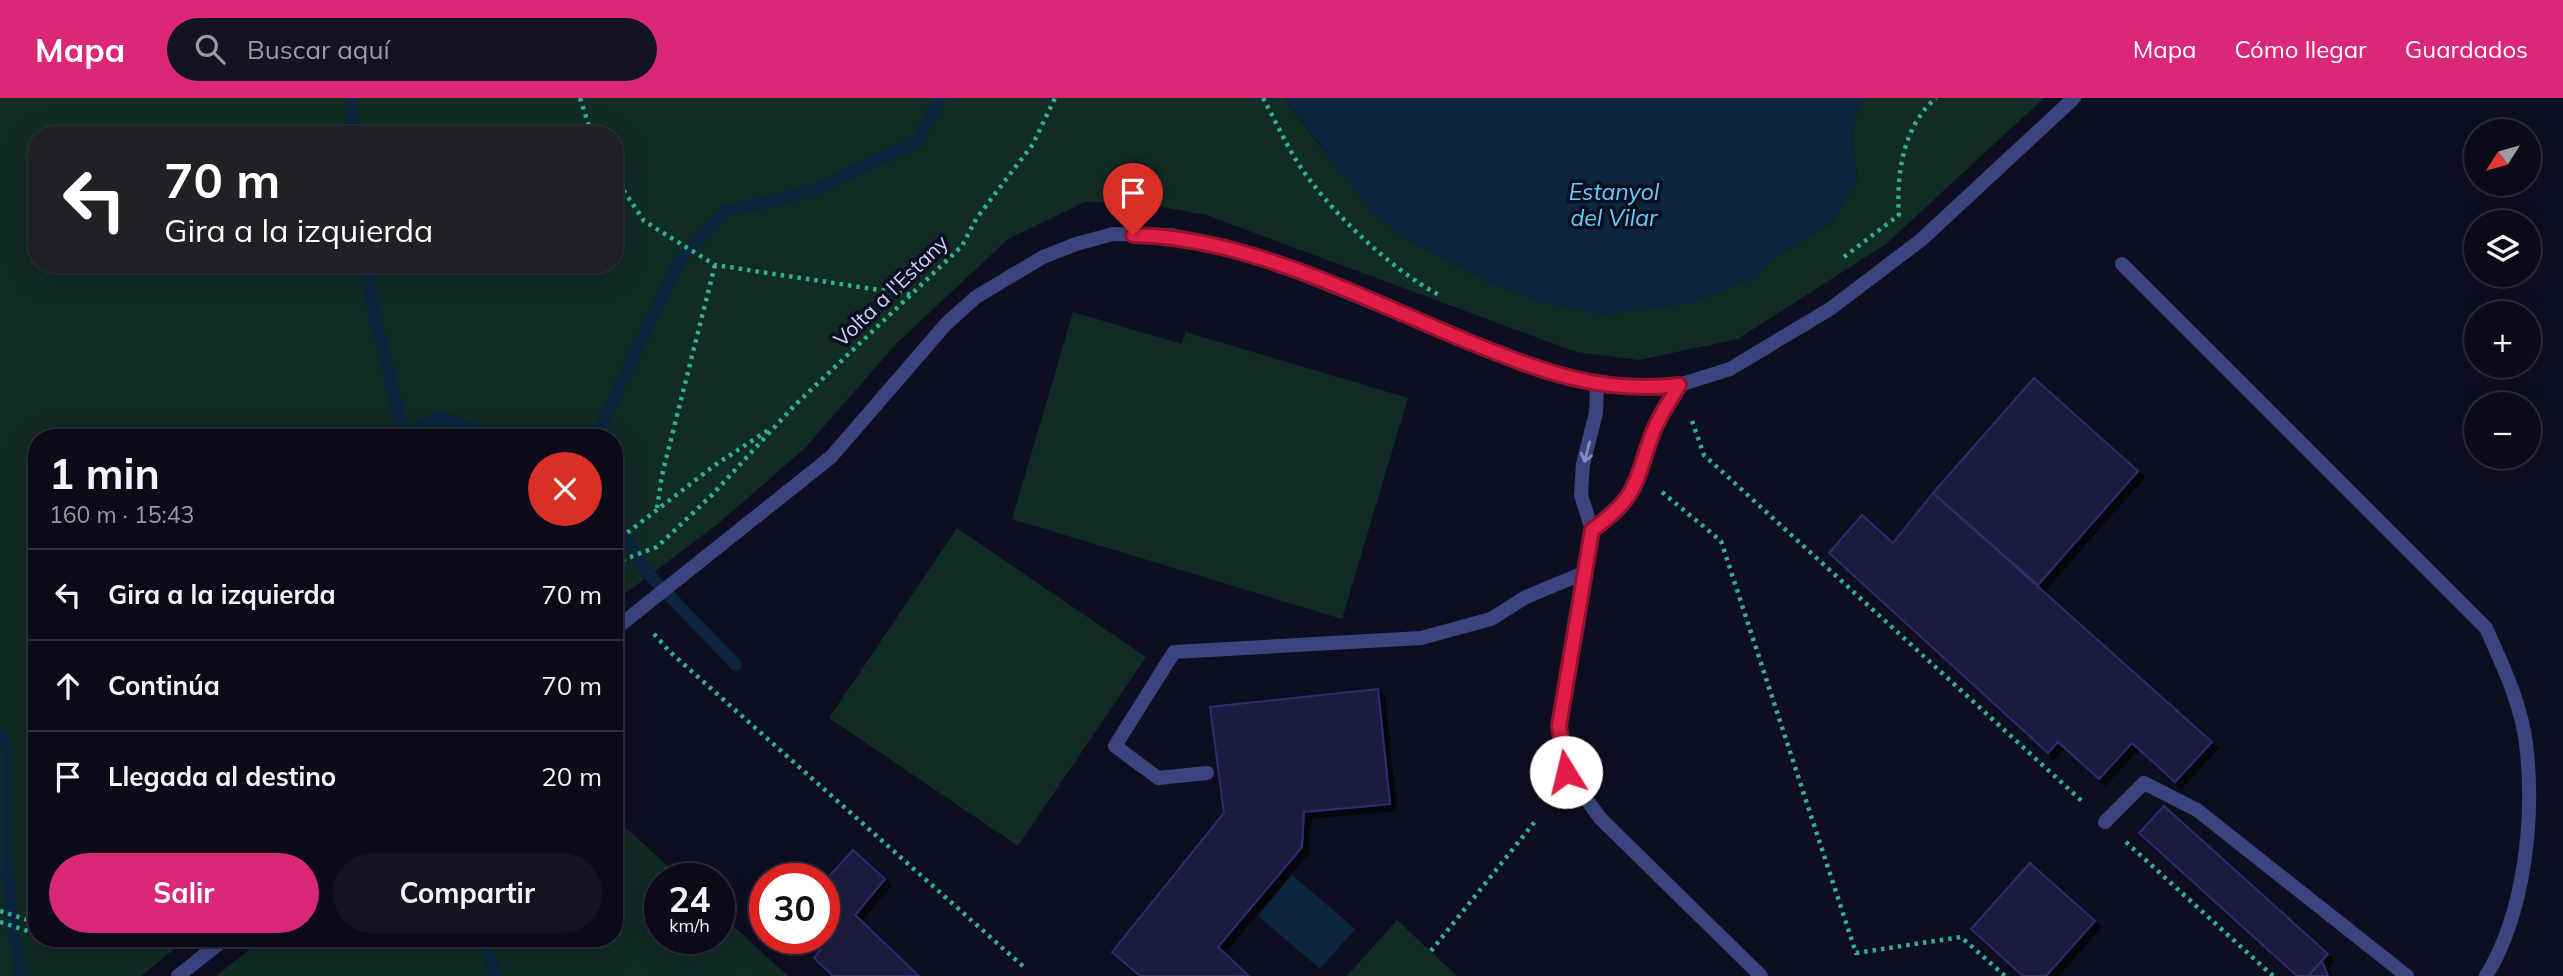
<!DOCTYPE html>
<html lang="es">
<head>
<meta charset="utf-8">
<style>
  body { margin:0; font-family:Mulish,sans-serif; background:#131322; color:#f1f3f6; height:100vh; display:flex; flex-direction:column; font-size:26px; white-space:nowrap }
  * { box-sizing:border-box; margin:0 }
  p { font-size:23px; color:#999aa2 }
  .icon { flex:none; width:38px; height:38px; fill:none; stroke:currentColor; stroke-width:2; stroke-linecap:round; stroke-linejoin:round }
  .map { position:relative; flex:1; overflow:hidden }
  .sheet { position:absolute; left:28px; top:331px; width:595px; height:518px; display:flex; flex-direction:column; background:#0a0a19; border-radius:28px; box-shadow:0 7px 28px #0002,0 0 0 2px #2a2b38 }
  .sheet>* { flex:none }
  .top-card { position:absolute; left:28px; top:28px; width:595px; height:147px; border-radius:28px; box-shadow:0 7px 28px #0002,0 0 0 2px #2a2b38; background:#202124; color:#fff; overflow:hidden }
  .needle { width:46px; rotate:233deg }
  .tools { position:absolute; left:2464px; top:21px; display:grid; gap:14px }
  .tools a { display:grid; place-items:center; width:77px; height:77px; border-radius:50%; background:#0a0a19; box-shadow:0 7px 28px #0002,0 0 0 2px #2a2b38; font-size:35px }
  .speed { position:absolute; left:644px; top:765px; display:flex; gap:14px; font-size:35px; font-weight:700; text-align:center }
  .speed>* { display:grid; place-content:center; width:91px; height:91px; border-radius:50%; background:#0a0a19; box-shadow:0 7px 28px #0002,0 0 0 2px #2a2b38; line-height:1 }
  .speed small { font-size:18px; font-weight:400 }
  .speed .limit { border:10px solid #d22; background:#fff; color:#111 }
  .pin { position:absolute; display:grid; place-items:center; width:60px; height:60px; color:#fff; margin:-72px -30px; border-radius:50% 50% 50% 0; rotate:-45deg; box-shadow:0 0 7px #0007 }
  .pin .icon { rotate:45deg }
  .me { position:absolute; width:77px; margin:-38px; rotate:351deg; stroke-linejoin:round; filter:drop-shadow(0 0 5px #0008) }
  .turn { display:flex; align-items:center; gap:24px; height:147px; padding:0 21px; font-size:32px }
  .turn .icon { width:91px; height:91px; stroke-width:2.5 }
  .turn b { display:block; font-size:49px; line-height:60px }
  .round { display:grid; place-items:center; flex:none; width:74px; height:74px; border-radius:37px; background:#131322 }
  .summary { display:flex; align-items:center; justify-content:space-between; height:119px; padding:0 21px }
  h1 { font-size:42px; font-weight:700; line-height:52px }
  .cta { display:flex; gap:14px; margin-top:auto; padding:14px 21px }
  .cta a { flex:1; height:80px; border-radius:42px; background:#db2777; color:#fff; font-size:28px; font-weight:700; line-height:80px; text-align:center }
  .cta a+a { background:#131322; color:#f1f3f6 }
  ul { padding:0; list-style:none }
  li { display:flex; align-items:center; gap:21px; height:91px; padding:0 21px; border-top:2px solid #2a2b38 }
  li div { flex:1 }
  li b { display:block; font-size:26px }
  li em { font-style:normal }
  header { display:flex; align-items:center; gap:42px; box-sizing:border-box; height:98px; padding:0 35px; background:#db2777; color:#fff }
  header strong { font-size:33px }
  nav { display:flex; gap:38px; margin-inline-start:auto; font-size:24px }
  .search { width:490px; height:63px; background:#131322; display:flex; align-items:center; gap:18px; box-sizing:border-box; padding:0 24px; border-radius:38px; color:#999aa2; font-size:26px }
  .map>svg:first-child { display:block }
  .green { fill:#112b25; fill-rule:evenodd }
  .water { fill:#0b263d }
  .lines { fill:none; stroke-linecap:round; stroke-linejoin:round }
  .stream { stroke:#0b263d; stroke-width:12 }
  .building { fill:#1b1b41; stroke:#2e2d6c; stroke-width:2; filter:url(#shadow) }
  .path { stroke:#32af90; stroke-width:4.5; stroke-dasharray:3.5 5; stroke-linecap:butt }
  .service { stroke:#3b447e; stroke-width:14 }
  .minor { stroke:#3b447e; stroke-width:14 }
  .oneway { stroke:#858cbe }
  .route-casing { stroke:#92132f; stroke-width:18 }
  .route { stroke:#e11d48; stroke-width:12 }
  .labels { text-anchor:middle; stroke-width:7; stroke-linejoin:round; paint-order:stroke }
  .street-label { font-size:21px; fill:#cfd3fd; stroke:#0e0e21 }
  .water-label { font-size:23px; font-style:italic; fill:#61cffa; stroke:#0e0e21 }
</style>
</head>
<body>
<header>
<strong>Mapa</strong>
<div class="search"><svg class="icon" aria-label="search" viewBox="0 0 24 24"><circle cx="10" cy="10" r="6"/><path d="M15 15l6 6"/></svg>Buscar aquí</div>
<nav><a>Mapa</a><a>Cómo llegar</a><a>Guardados</a></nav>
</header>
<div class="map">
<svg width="2563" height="878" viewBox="0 0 2563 878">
  <defs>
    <filter id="shadow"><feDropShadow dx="6" dy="6" stdDeviation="0" flood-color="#0009"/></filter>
  </defs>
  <rect width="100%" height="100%" fill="#0e0e21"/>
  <path class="green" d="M 0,0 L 1284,0 L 1321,49 L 1404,140 L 1498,189 L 1756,179 L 1779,156 L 1833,124 L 1858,80 C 1851,50 1848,27 1864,0 L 2044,0 L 1886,146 L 1738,241 L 1639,262 L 1576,254 L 1206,117 L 1140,105 L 1085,104 L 1008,141 L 896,246 L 805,350 L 719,425 L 614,504 L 614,340 L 37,340 L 37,840 L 188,840 L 141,878 L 0,878 ZM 37,37 L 614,37 L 614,166 L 37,166 Z
    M 1073,214 L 1182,246 L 1186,234 L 1408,300 L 1342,521 L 1012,421 Z
    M 957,430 L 1146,559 L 1018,748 L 829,620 Z
    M 614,719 L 681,780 L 660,780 L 660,840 L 719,840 L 719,815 L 788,878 L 216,878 L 264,840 L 614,840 Z
    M 1397,822 L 1457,878 L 1347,878 Z"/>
  <path class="water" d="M 1284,0 L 1864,0 C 1848,27 1851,50 1858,80 L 1833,124 L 1779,156 L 1756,179 L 1692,205 L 1604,217 L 1553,207 L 1498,189 L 1404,140 L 1374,117 Z
    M 1292,777 L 1355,831 L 1320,871 L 1258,818 Z"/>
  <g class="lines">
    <path class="stream" d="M 351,0 L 354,37
      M 367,166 L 371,203 L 404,336
      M 404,340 L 404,336 L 440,319 L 497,340
      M 595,340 L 678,165 L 724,114 L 812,93 L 918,43 L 940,0
      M 614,414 L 642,469 L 736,567
      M 0,636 L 7,650 L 7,777 L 20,878
      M 483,840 L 496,878"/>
  </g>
  <path class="building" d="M 2034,280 L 2138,373 L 2038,487 L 1933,395 Z
    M 1933,395 L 2212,644 L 2175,684 L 2132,645 L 2099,681 L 2058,644 L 2048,655 L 1829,455 L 1862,417 L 1893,445 Z
    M 1378,591 L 1390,706 L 1304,714 L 1302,749 L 1218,849 L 1249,878 L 1140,878 L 1112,854 L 1224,715 L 1210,609 Z
    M 2164,708 L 2328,856 L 2308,878 L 2297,878 L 2139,735 Z
    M 853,752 L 885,781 L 855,817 L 919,878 L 833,878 L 814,860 L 821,851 L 809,840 L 824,840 L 824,784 Z
    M 2030,765 L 2095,823 L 2046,878 L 2023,878 L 1971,831 Z
    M 2322,863 L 2328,878 L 2308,878 Z"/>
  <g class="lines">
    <path class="path" d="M 580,0 L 592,37
      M 1263,0 C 1274,20 1284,42 1296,62 C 1325,109 1390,171 1439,197
      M 614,78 L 644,123 L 715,167 L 913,197
      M 1899,118 C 1896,77 1903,28 1936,0
      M 1844,159 L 1899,117
      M 1692,323 L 1704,357 L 2084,705
      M 1662,394 L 1721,443 L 1856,855 L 1961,839 L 2005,878
      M 657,410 L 662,377 L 715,167
      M 614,445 L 715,367 L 770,331
      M 614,465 L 657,449 L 712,397 L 794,308 L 962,148 L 976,121 L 1033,46 L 1055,0
      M 654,536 L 670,554 L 1025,870
      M 2126,744 L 2273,878
      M 0,813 L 37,825
      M 0,824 L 37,836
      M 1431,853 L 1537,721"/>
    <path class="service" d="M 2122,166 L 2486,530 C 2502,566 2521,605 2526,646 C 2535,718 2525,815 2486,878
      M 1207,675 L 1158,680 L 1115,648 L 1174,554 L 1421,540 L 1491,521 L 1526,499 L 1586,474
      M 2105,724 L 2144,685 L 2197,712 L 2407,878"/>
    <path class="minor" d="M 1597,287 L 1596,315 L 1583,366 L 1581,397 L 1592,432 L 1559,628 L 1566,674 L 1601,721 L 1761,878
      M 1592,432 C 1642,395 1633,387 1653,334 C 1659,318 1671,302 1679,287
      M 614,532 L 831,359 L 946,226 L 976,199 L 1043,159 L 1076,146 L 1113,136 L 1172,137 L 1262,160 L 1544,274 L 1611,289 L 1679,287 L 1730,271 L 1830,211 L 1921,142 L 2074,0
      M 178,878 L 226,840"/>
  </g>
  <defs><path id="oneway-shaft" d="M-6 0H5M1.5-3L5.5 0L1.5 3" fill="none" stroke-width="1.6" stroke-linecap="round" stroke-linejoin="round" transform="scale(1.75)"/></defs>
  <use class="oneway" href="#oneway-shaft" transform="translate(1587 354) rotate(104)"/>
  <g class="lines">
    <g class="route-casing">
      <path id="route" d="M 1133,137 C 1248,139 1364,201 1469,244 C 1542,273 1599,296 1679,287 C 1671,302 1659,318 1653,334 C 1634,385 1640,397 1592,432 L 1559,628 L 1566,674"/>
    </g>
    <use href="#route" class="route"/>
  </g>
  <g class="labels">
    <g class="street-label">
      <text transform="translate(891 193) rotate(-44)" y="7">Volta a l'Estany</text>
    </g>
    <g class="water-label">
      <text x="1614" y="102">Estanyol<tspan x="1614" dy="26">del Vilar</tspan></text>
    </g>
  </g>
</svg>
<div class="tools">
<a><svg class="needle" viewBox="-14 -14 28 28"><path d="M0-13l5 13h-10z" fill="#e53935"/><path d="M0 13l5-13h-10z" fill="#999aa2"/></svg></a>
<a><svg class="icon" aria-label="layers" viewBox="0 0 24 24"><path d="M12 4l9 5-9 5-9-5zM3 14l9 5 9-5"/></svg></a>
<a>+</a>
<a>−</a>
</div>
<div class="speed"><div>24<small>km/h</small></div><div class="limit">30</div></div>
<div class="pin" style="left:1133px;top:137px;background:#d93025"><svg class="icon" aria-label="arrive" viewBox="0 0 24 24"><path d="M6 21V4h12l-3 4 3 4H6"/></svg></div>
<svg class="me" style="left:1566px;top:674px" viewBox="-20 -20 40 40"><circle r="19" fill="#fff"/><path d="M0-13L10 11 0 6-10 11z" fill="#e11d48"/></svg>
<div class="top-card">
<div class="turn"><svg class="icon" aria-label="left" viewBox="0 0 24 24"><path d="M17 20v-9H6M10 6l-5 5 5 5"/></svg><div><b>70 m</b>Gira a la izquierda</div></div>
</div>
<section class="sheet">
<div class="summary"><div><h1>1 min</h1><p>160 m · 15:43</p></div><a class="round" style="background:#d93025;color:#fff"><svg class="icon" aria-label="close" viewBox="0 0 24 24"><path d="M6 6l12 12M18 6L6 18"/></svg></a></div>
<ul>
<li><svg class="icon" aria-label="left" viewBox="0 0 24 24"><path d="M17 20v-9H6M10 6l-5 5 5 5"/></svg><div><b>Gira a la izquierda</b></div><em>70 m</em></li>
<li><svg class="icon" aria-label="ahead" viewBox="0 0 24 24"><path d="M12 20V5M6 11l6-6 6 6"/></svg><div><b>Continúa</b></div><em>70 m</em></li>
<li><svg class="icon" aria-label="arrive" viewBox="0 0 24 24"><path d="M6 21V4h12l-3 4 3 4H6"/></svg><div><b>Llegada al destino</b></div><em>20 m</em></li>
</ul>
<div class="cta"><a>Salir</a><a>Compartir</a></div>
</section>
</div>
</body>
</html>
